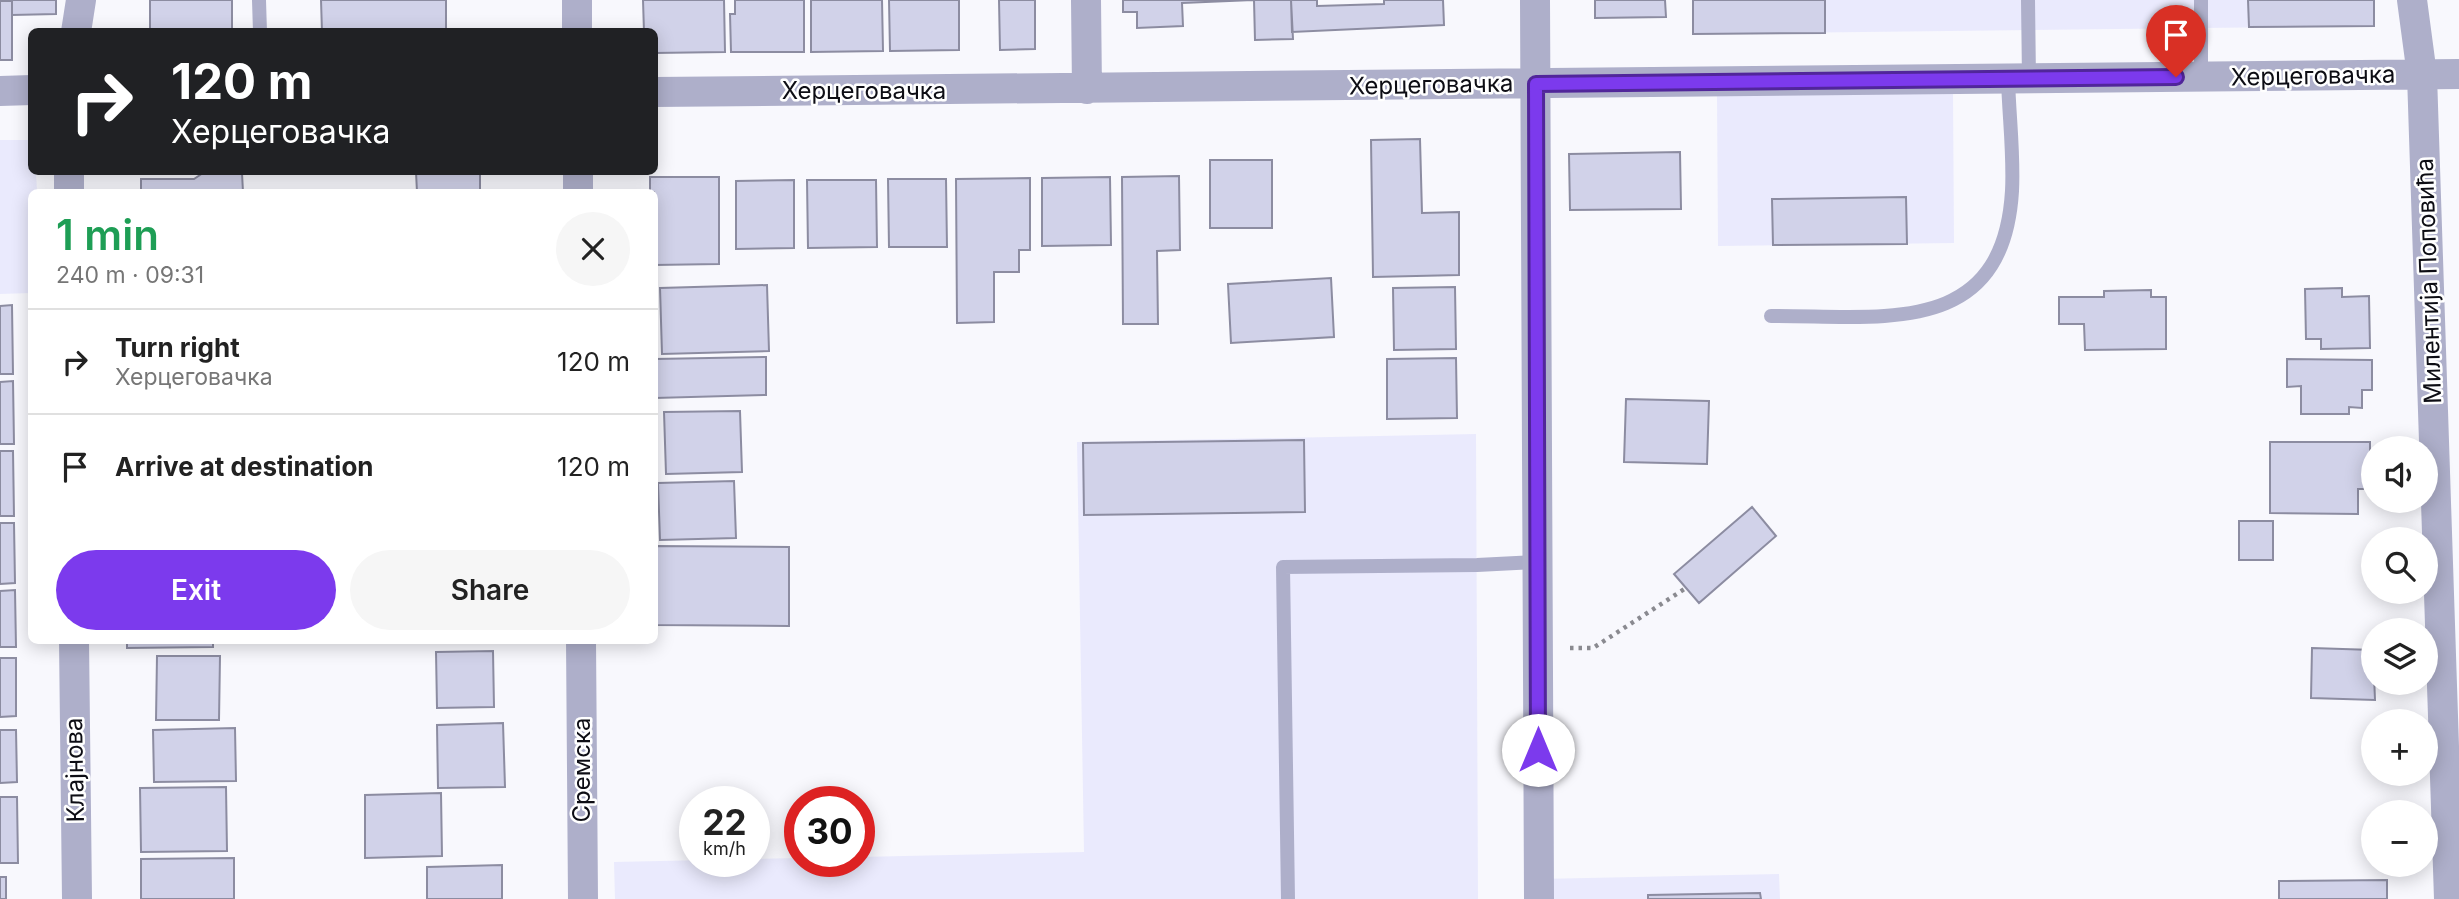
<!DOCTYPE html>
<html lang="en">
<head>
<meta charset="utf-8">
<style>
  body { margin:0; font-family:Inter,sans-serif; background:#f6f6f6; color:#222; height:100vh; display:flex; flex-direction:column; font-size:26px; white-space:nowrap }
  * { box-sizing:border-box; margin:0 }
  p { font-size:23px; color:#767676 }
  .icon { flex:none; width:38px; height:38px; fill:none; stroke:currentColor; stroke-width:2; stroke-linecap:round; stroke-linejoin:round }
  .map { position:relative; flex:1; overflow:hidden }
  .drawer { position:absolute; left:28px; top:189px; width:630px; height:455px; display:flex; flex-direction:column; background:#fff; border-radius:10px; box-shadow:0 4px 18px #0003 }
  .drawer>* { flex:none }
  .top-card { position:absolute; left:28px; top:28px; width:630px; height:147px; border-radius:10px; box-shadow:0 4px 18px #0003; background:#202124; color:#fff; overflow:hidden }
  .controls { position:absolute; left:2361px; top:436px; display:grid; gap:14px }
  .controls a { display:grid; place-items:center; width:77px; height:77px; border-radius:50%; background:#fff; box-shadow:0 4px 18px #0003; font-size:35px }
  .speed { position:absolute; left:679px; top:786px; display:flex; gap:14px; font-size:35px; font-weight:700; text-align:center }
  .speed>* { display:grid; place-content:center; width:91px; height:91px; border-radius:50%; background:#fff; box-shadow:0 4px 18px #0003; line-height:1 }
  .speed small { font-size:18px; font-weight:400 }
  .speed .limit { border:10px solid #d22; background:#fff; color:#111 }
  .pin { position:absolute; display:grid; place-items:center; width:60px; height:60px; color:#fff; margin:-72px -30px; border-radius:50% 50% 50% 0; rotate:-45deg; box-shadow:0 0 7px #0007 }
  .pin .icon { rotate:45deg }
  .me { position:absolute; width:77px; margin:-38px; rotate:0deg; stroke-linejoin:round; filter:drop-shadow(0 0 5px #0008) }
  .turn { display:flex; align-items:center; gap:24px; height:147px; padding:0 28px; font-size:32px }
  .turn .icon { width:91px; height:91px; stroke-width:2.5 }
  .turn b { display:block; font-size:49px; line-height:60px }
  .round { display:grid; place-items:center; flex:none; width:74px; height:74px; border-radius:37px; background:#f6f6f6 }
  .head { display:flex; align-items:center; justify-content:space-between; height:119px; padding:0 28px }
  h1 { font-size:42px; font-weight:600; line-height:52px; color:#1e9e55 }
  .button { display:flex; gap:14px; margin-top:auto; padding:14px 28px }
  .button a { flex:1; height:80px; border-radius:42px; background:#7c3aed; color:#fff; font-size:28px; font-weight:600; line-height:80px; text-align:center }
  .button a+a { background:#f6f6f6; color:#222 }
  ul { padding:0; list-style:none }
  li { display:flex; align-items:center; gap:21px; height:105px; padding:0 28px; border-top:2px solid #e0e0e0 }
  li div { flex:1 }
  li b { display:block; font-size:26px }
  li em { font-style:normal }
  .map>svg:first-child { display:block }
  .built { fill:#eaeafd }
  .building { fill:#d1d2e9; stroke:#8c8ca1; stroke-width:2 }
  .lines { fill:none; stroke-linecap:round; stroke-linejoin:round }
  .path { stroke:#8a8a90; stroke-width:4.5; stroke-dasharray:3.5 5; stroke-linecap:butt }
  .service { stroke:#aeafca; stroke-width:14 }
  .minor { stroke:#aeafca; stroke-width:30 }
  .route-casing { stroke:#51269a; stroke-width:18 }
  .route { stroke:#7c3aed; stroke-width:12 }
  .labels { text-anchor:middle; stroke-width:5; stroke-linejoin:round; paint-order:stroke }
  .street-label { font-size:24px; fill:#0d0d14; stroke:#fff }
</style>
</head>
<body>
<div class="map">
<svg width="2459" height="899" viewBox="0 0 2459 899">
  <rect width="100%" height="100%" fill="#f8f8fd"/>
  <path class="built" d="M 1693,0 L 2374,0 L 2374,26 L 1693,34 Z
    M 1953,93 L 1954,243 L 1718,246 L 1717,95 Z
    M 0,140 L 31,140 L 32,172 L 36,172 L 37,192 L 32,192 L 31,293 L 0,294 Z
    M 1476,434 L 1478,899 L 615,899 L 614,862 L 800,858 L 800,861 L 859,861 L 859,857 L 1084,852 L 1077,442 Z
    M 1779,874 L 1780,899 L 1539,899 L 1539,879 Z"/>
  <path class="building" d="M 0,0 L 56,0 L 56,14 L 12,15 L 12,1 Z
    M 150,0 L 232,0 L 232,32 L 150,32 Z
    M 321,0 L 446,0 L 446,32 L 322,32 Z
    M 643,0 L 724,0 L 725,52 L 654,53 L 654,32 L 644,32 Z
    M 735,0 L 804,0 L 804,52 L 731,52 L 730,14 L 735,14 Z
    M 811,0 L 882,0 L 883,51 L 811,52 Z
    M 889,0 L 959,0 L 959,50 L 890,51 Z
    M 999,0 L 1035,0 L 1035,49 L 1000,50 Z
    M 1123,0 L 1253,0 L 1182,3 L 1183,26 L 1137,28 L 1137,12 L 1123,12 Z
    M 1254,0 L 1291,0 L 1293,39 L 1255,40 Z
    M 1291,0 L 1317,0 L 1317,6 L 1384,4 L 1384,0 L 1443,0 L 1444,25 L 1292,32 Z
    M 1595,0 L 1665,0 L 1666,17 L 1595,18 Z
    M 1693,0 L 1825,0 L 1825,33 L 1693,34 Z
    M 2248,0 L 2374,0 L 2374,26 L 2249,27 Z
    M 0,1 L 12,1 L 12,60 L 0,60 Z
    M 1420,139 L 1422,213 L 1459,212 L 1459,275 L 1373,277 L 1371,140 Z
    M 1680,152 L 1681,209 L 1570,210 L 1569,154 Z
    M 1210,160 L 1272,160 L 1272,228 L 1210,228 Z
    M 416,172 L 480,172 L 480,192 L 417,192 Z
    M 203,173 L 242,173 L 243,192 L 141,192 L 141,179 L 194,179 Z
    M 1179,176 L 1180,250 L 1157,251 L 1158,324 L 1123,324 L 1122,177 Z
    M 650,177 L 719,177 L 719,264 L 654,265 L 654,192 L 650,192 Z
    M 1110,177 L 1111,245 L 1042,246 L 1042,178 Z
    M 1030,178 L 1030,250 L 1019,250 L 1019,272 L 994,272 L 994,322 L 957,323 L 956,179 Z
    M 888,179 L 946,179 L 947,247 L 889,247 Z
    M 794,180 L 794,248 L 736,249 L 736,181 Z
    M 807,180 L 876,180 L 877,247 L 808,248 Z
    M 1906,197 L 1907,244 L 1773,245 L 1772,199 Z
    M 1331,278 L 1334,337 L 1231,343 L 1228,284 Z
    M 767,285 L 769,351 L 662,354 L 660,288 Z
    M 1455,287 L 1456,349 L 1394,350 L 1393,288 Z
    M 2342,288 L 2342,297 L 2369,296 L 2370,348 L 2321,349 L 2321,339 L 2306,339 L 2305,289 Z
    M 2151,290 L 2151,297 L 2166,297 L 2166,349 L 2085,350 L 2084,324 L 2059,324 L 2059,297 L 2104,297 L 2104,291 Z
    M 12,305 L 13,374 L 0,374 L 0,306 Z
    M 766,357 L 766,395 L 655,398 L 655,359 Z
    M 1456,358 L 1457,418 L 1387,419 L 1387,359 Z
    M 2287,359 L 2372,360 L 2372,390 L 2362,390 L 2362,408 L 2349,407 L 2349,414 L 2301,414 L 2301,386 L 2287,387 Z
    M 13,381 L 14,444 L 0,444 L 0,382 Z
    M 1626,399 L 1709,401 L 1707,464 L 1624,462 Z
    M 740,411 L 742,472 L 666,474 L 664,412 Z
    M 1304,440 L 1305,512 L 1084,515 L 1083,443 Z
    M 2270,442 L 2370,442 L 2370,489 L 2358,489 L 2358,514 L 2270,513 Z
    M 0,451 L 13,451 L 14,516 L 0,516 Z
    M 734,481 L 736,538 L 660,540 L 658,483 Z
    M 1752,507 L 1776,536 L 1699,603 L 1674,574 Z
    M 2239,521 L 2273,521 L 2273,560 L 2239,560 Z
    M 0,523 L 14,523 L 15,583 L 0,584 Z
    M 654,546 L 789,547 L 789,626 L 654,625 Z
    M 15,590 L 16,647 L 0,647 L 0,591 Z
    M 127,640 L 213,640 L 213,647 L 127,648 Z
    M 2312,648 L 2373,650 L 2375,700 L 2311,698 Z
    M 493,651 L 494,707 L 437,708 L 436,652 Z
    M 157,656 L 220,656 L 219,720 L 156,720 Z
    M 0,658 L 16,658 L 16,716 L 0,717 Z
    M 503,723 L 505,787 L 438,788 L 437,725 Z
    M 235,728 L 236,781 L 154,782 L 153,730 Z
    M 0,730 L 16,730 L 17,782 L 0,783 Z
    M 226,787 L 227,851 L 141,852 L 140,788 Z
    M 441,793 L 442,856 L 365,858 L 365,795 Z
    M 0,797 L 17,797 L 18,863 L 0,863 Z
    M 234,858 L 234,899 L 141,899 L 141,859 Z
    M 502,865 L 502,899 L 427,899 L 427,867 Z
    M 0,877 L 6,877 L 6,899 L 0,899 Z
    M 2387,880 L 2387,899 L 2279,899 L 2279,881 Z
    M 1760,893 L 1761,899 L 1648,899 L 1648,895 Z"/>
  <g class="lines">
    <path class="path" d="M 1570,648 L 1593,648 L 1686,588"/>
    <path class="service" d="M 259,0 L 260,32
      M 2028,0 L 2029,79
      M 2201,0 L 2201,77
      M 1771,316 C 1880,315 2003,340 2012,191 C 2014,155 2009,116 2008,79
      M 1288,899 L 1283,567 L 1477,565 L 1537,562"/>
    <path class="minor" d="M 577,0 L 577,32
      M 1086,0 L 1087,89
      M 1535,0 L 1539,899
      M 2412,0 L 2422,75 L 2449,899
      M 76,32 L 81,0
      M 0,91 L 32,90
      M 654,92 L 2459,74
      M 69,172 L 69,192
      M 578,172 L 578,192
      M 74,640 L 77,899
      M 581,640 L 583,899"/>
  </g>
  <g class="lines">
    <g class="route-casing">
      <path id="route" d="M 1538,750 L 1536,84 L 2176,77"/>
    </g>
    <use href="#route" class="route"/>
  </g>
  <g class="labels">
    <g class="street-label">
      <text transform="translate(2313 76) rotate(-1)" y="8">Херцеговачка</text>
      <text transform="translate(1431 85) rotate(-1)" y="8">Херцеговачка</text>
      <text x="864" y="99">Херцеговачка</text>
      <text transform="translate(2429 281) rotate(-92)" y="8">Милентија Поповића</text>
      <text transform="translate(75 770) rotate(-91)" y="8">Клајнова</text>
      <text transform="translate(582 770) rotate(-90)" y="8">Сремска</text>
    </g>
  </g>
</svg>
<div class="controls">
<a><svg class="icon" aria-label="sound" viewBox="0 0 24 24"><path d="M4 9h4l5-4v14l-5-4H4zM17 9q2 3 0 6"/></svg></a>
<a><svg class="icon" aria-label="search" viewBox="0 0 24 24"><circle cx="10" cy="10" r="6"/><path d="M15 15l6 6"/></svg></a>
<a><svg class="icon" aria-label="layers" viewBox="0 0 24 24"><path d="M12 4l9 5-9 5-9-5zM3 14l9 5 9-5"/></svg></a>
<a>+</a>
<a>−</a>
</div>
<div class="speed"><div>22<small>km/h</small></div><div class="limit">30</div></div>
<div class="pin" style="left:2176px;top:77px;background:#d93025"><svg class="icon" aria-label="arrive" viewBox="0 0 24 24"><path d="M6 21V4h12l-3 4 3 4H6"/></svg></div>
<svg class="me" style="left:1538px;top:750px" viewBox="-20 -20 40 40"><circle r="19" fill="#fff"/><path d="M0-13L10 11 0 6-10 11z" fill="#7c3aed"/></svg>
<div class="top-card">
<div class="turn"><svg class="icon" aria-label="right" viewBox="0 0 24 24"><path d="M7 20v-9h11M14 6l5 5-5 5"/></svg><div><b>120 m</b>Херцеговачка</div></div>
</div>
<section class="drawer">
<div class="head"><div><h1>1 min</h1><p>240 m · 09:31</p></div><a class="round"><svg class="icon" aria-label="close" viewBox="0 0 24 24"><path d="M6 6l12 12M18 6L6 18"/></svg></a></div>
<ul>
<li><svg class="icon" aria-label="right" viewBox="0 0 24 24"><path d="M7 20v-9h11M14 6l5 5-5 5"/></svg><div><b>Turn right</b><p>Херцеговачка</p></div><em>120 m</em></li>
<li><svg class="icon" aria-label="arrive" viewBox="0 0 24 24"><path d="M6 21V4h12l-3 4 3 4H6"/></svg><div><b>Arrive at destination</b></div><em>120 m</em></li>
</ul>
<div class="button"><a>Exit</a><a>Share</a></div>
</section>
</div>
</body>
</html>
